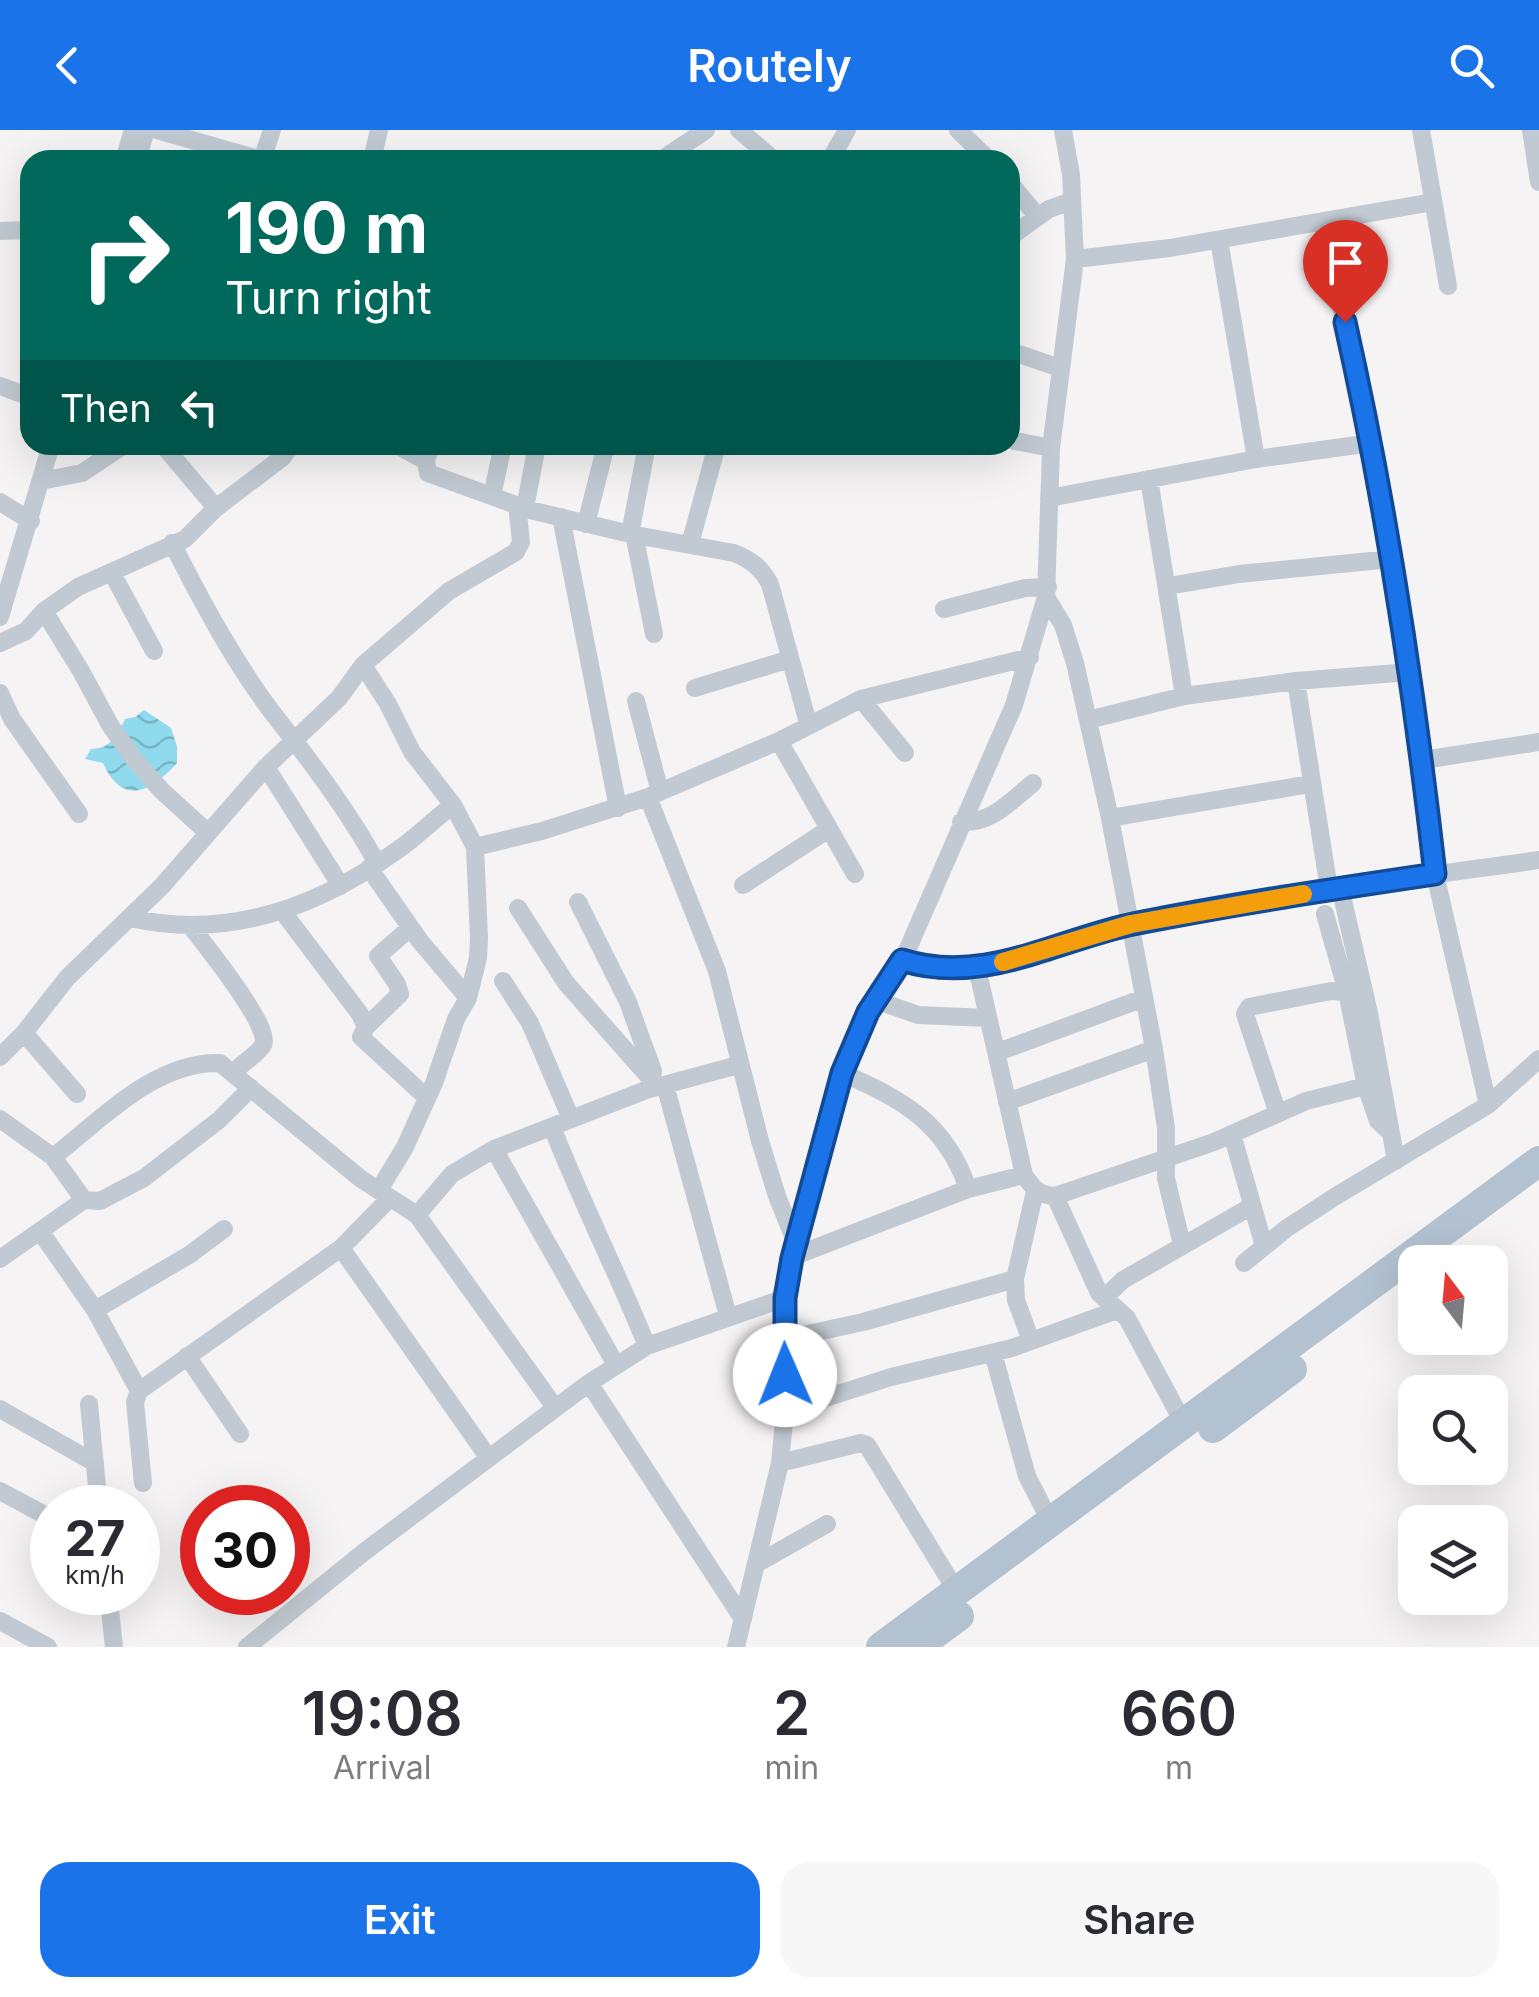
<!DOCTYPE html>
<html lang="en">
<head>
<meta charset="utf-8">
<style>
  body { margin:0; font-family:Inter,sans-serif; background:#f7f7f7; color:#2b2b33; height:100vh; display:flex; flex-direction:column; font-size:38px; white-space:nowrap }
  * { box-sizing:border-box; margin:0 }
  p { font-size:32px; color:#7c7c81 }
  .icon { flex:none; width:55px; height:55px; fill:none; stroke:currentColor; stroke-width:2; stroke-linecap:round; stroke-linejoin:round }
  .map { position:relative; height:1517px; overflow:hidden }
  .drawer { display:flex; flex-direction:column; background:#fff; flex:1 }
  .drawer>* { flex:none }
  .banner { position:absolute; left:20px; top:20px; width:1000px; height:305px; border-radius:30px; box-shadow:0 10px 40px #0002; background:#00695c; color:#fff; overflow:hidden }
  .needle { width:65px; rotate:344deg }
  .buttons { position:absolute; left:1398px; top:1115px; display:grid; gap:20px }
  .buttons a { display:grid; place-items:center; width:110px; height:110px; border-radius:20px; background:#fff; box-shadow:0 10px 40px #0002; font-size:50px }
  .speed { position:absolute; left:30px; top:1355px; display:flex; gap:20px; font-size:50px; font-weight:700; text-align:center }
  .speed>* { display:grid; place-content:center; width:130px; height:130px; border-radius:50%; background:#fff; box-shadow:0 10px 40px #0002; line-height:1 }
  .speed small { font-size:25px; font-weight:400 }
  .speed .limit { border:15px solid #d22; background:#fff; color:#111 }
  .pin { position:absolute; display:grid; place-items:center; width:85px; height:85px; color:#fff; margin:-102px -42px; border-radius:50% 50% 50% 0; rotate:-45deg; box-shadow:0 0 10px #0007 }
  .pin .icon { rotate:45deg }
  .me { position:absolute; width:110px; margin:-55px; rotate:359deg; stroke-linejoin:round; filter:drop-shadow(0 0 8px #0008) }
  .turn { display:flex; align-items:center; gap:35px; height:210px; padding:0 40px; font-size:45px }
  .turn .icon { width:130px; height:130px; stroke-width:2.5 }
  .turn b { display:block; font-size:70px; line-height:85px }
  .then { display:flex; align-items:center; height:95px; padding:0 40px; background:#0003; gap:20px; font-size:38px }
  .eta { display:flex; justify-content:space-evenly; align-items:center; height:170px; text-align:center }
  .eta b { font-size:60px; font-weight:600; line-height:70px }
  .action { display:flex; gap:20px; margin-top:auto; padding:20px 40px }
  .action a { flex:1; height:115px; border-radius:30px; background:#1a73e8; color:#fff; font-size:40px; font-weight:600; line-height:115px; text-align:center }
  .action a+a { background:#f7f7f7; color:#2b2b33 }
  header { display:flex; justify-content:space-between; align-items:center; height:130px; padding:0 40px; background:#1a73e8; color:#fff; font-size:45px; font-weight:600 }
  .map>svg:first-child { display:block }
  .water { fill:url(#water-waves) }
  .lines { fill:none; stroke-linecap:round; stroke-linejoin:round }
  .minor { stroke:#c1cad2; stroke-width:18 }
  .primary { stroke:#b3c2d1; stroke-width:30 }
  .route-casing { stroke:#114b97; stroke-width:25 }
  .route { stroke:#1a73e8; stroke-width:18 }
  .slow { stroke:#f59e0b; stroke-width:18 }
</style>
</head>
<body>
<header><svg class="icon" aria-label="back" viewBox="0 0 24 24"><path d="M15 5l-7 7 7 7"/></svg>Routely<svg class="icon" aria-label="search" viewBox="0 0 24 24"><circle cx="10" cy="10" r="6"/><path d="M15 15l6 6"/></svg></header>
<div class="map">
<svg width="1539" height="1517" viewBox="0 0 1539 1517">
  <defs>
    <pattern id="water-waves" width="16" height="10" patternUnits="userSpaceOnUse" patternTransform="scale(2.5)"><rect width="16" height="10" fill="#90daee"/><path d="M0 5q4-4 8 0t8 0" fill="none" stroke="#78b4c4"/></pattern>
  </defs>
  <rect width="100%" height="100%" fill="#f5f3f3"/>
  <path class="water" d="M 144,580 L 171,598 L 177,617 L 177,633 C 151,662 123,677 103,633 L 85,629 L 91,619 C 111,619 117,605 125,589 L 135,587 Z"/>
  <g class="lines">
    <path class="minor" d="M 157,0 L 262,30
      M 739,0 L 774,30
      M 958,0 L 989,30
      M 1421,0 L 1448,156
      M 1531,0 L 1539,52
      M 124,30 L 133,0
      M 137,30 L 146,0
      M 262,30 L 272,0
      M 372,30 L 379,0
      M 661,30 L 706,0
      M 830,30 L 847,0
      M 1010,53 L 1037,86
      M 1323,91 L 1371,313 L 1423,630 L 1435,744 L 1488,975
      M 0,101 L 30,100
      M 1010,107 L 1049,79 L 1072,71
      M 1219,110 L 1256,329
      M 1075,129 L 1170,118 L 1433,72
      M 1010,221 L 1060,238
      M 0,256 L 30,267
      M 1010,310 L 1051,318
      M 163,315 L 216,378
      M 397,315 L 426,331
      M 431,315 L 426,331 L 428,343 L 530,380 L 630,404 L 734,423 C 751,430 761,437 770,454 L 808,593
      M 1149,349 L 1184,566
      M 41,351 L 82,343 L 124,315
      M 492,366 L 503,315
      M 1049,368 L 1256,329 L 1371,313
      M 0,372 L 31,391
      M 525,378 L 537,315
      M 561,387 L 618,678
      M 586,394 L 606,315
      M 630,404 L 647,315
      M 634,404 L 654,504
      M 172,413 C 202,472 235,534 275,586 C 312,633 348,681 377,733
      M 690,414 L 717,315
      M 112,443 L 154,521
      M 1168,456 L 1239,444 L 1391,429
      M 1046,467 L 1063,495 L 1075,533 L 1110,688 L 1154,919 L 1166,998 L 1166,1048 L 1182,1115
      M 944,479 L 1025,458 L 1048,457
      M 44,481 L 81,541 L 110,595 L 134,629 L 161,660 L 207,702
      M 0,487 L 51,315
      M 0,513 L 26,501 L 44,481 L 78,457 L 185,409 L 216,378 L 283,327 L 291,315
      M 363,535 L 388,574 L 412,622 L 453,675 L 475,717 L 479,808 L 478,828 L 468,868 L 456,889 L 434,953 L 405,1017 L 379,1060
      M 1296,551 L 1329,759
      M 695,558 L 790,529
      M 0,563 L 12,589 L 79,684
      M 861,569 L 905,623
      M 636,571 L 660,662
      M 1088,590 L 1184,566 L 1296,551 L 1410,542
      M 779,611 L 855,744
      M 1423,630 L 1539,612
      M 266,637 L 341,756
      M 648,667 L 717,841 L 760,1011 L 777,1066 L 795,1111
      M 1110,688 L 1310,654
      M 961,692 C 991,694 1011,671 1033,653
      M 475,717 L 542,701 L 648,667 L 779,611 L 861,569 L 1030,527
      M 369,738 L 420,811 L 468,868
      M 743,755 L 829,699
      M 1340,757 L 1369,883 L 1396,1031
      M 578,772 L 628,872 L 653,941 L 652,950
      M 518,778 L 566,853 L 658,957
      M 283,782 L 360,884 L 366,897 L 361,907 L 427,968
      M 1325,784 L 1347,862
      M 130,788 C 228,810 319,777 399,719 C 418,706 434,689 453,675
      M 190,795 C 203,813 273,898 263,915 C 257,925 242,933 234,942
      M 903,830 C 982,855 1055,810 1132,794 C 1267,766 1403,749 1539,730
      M 977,838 L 1024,1045 C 1034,1059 1038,1065 1055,1066 L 1214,1012 L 1306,971 L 1366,956 L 1378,991 L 1391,1003
      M 503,851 L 530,893 L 571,989
      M 875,870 L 918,885 L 987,888
      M 366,897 L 400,864 L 397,854 L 378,826 L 410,798
      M 24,903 L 77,964
      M 998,922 L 1144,868
      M 0,927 L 24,903 L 67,848 L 162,756 L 266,637 L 339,568 L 363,535 L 449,461 L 516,422 L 521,412 L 517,375
      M 842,943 C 902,969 946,993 968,1059
      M 665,955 L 728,1186
      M 1007,972 L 1154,919
      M 1278,984 L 1245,884 L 1249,877 L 1331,861 L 1347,862 L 1366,956
      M 0,989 L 53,1027 L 84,1070
      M 552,997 C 581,1071 617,1142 647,1216
      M 1232,1004 L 1264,1116
      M 494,1019 L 616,1235
      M 53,1027 C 101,990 155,931 220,933 L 361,1049 L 417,1085 L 554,1276
      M 1055,1066 L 1099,1163 L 1127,1188 L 1184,1294
      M 417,1085 L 452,1044 L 494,1019 L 646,960 L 738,935
      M 40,1101 L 95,1180 L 139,1261
      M 341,1118 L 488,1327
      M 792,1127 L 968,1059 L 1024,1045
      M 0,1129 L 84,1070 L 100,1071 L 144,1048 L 219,990 L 251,958
      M 1244,1133 L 1287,1098 L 1336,1066 L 1488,975 L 1539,929
      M 1104,1168 L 1123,1150 L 1252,1076
      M 95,1180 L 189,1125 L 224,1099
      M 785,1209 L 863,1192 L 1015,1149
      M 1031,1211 L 1016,1170 L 1015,1149 L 1035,1061
      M 993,1223 L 1027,1346 L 1050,1391
      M 187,1226 L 240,1304
      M 589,1253 L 743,1489
      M 89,1274 L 99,1378
      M 0,1279 L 95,1333
      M 785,1281 L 891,1247 L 1012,1218 L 1117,1180
      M 780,1333 L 861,1313 L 867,1315 L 957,1462
      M 143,1353 L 135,1272 L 139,1261 L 341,1118 L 390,1068
      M 0,1361 L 52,1389
      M 758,1433 L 827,1394
      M 108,1462 L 114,1517
      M 0,1491 L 48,1517
      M 247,1517 L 364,1422 L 589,1253 L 647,1216 L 785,1168
      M 736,1517 L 780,1333 L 785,1281 L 785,1168 L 792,1127 L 842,943 L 868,881 L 903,830 L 1014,575 L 1046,467 L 1051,318 L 1075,129 L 1071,45 L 1063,0"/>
    <path class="primary" d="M 1213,1298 L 1292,1239
      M 881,1517 L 1539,1031
      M 917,1517 L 959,1486"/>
  </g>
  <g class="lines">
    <g class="route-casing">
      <path id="route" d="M 785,1245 L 785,1168 L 792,1128 L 842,943 L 868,882 L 902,830 C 983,856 1056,810 1133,794 C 1233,774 1334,759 1435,744 C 1414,558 1386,374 1345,192"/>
    </g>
    <use href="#route" class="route"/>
    <path class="slow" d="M 1003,832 L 1131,794 L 1303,764"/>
  </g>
</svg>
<div class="buttons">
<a><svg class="needle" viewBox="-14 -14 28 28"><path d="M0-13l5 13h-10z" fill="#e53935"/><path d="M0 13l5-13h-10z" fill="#7c7c81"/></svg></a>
<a><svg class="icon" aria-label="search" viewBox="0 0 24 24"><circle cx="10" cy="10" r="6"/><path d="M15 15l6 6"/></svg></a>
<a><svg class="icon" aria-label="layers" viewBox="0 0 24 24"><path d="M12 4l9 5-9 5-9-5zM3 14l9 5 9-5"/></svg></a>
</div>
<div class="speed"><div>27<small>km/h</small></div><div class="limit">30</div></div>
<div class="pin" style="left:1345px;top:192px;background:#d93025"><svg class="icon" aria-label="arrive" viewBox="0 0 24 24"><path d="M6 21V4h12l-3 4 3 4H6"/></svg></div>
<svg class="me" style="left:785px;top:1245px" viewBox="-20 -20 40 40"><circle r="19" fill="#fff"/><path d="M0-13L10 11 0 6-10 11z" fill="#1a73e8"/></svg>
<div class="banner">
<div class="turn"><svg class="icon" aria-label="right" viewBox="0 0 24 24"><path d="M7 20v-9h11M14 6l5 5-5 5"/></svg><div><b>190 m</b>Turn right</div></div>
<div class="then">Then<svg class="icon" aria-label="left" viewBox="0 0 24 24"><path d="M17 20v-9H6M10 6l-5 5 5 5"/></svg></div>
</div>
</div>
<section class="drawer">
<div class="eta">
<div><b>19:08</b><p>Arrival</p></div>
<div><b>2</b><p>min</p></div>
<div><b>660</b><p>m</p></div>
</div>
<div class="action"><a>Exit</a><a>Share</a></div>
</section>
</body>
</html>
